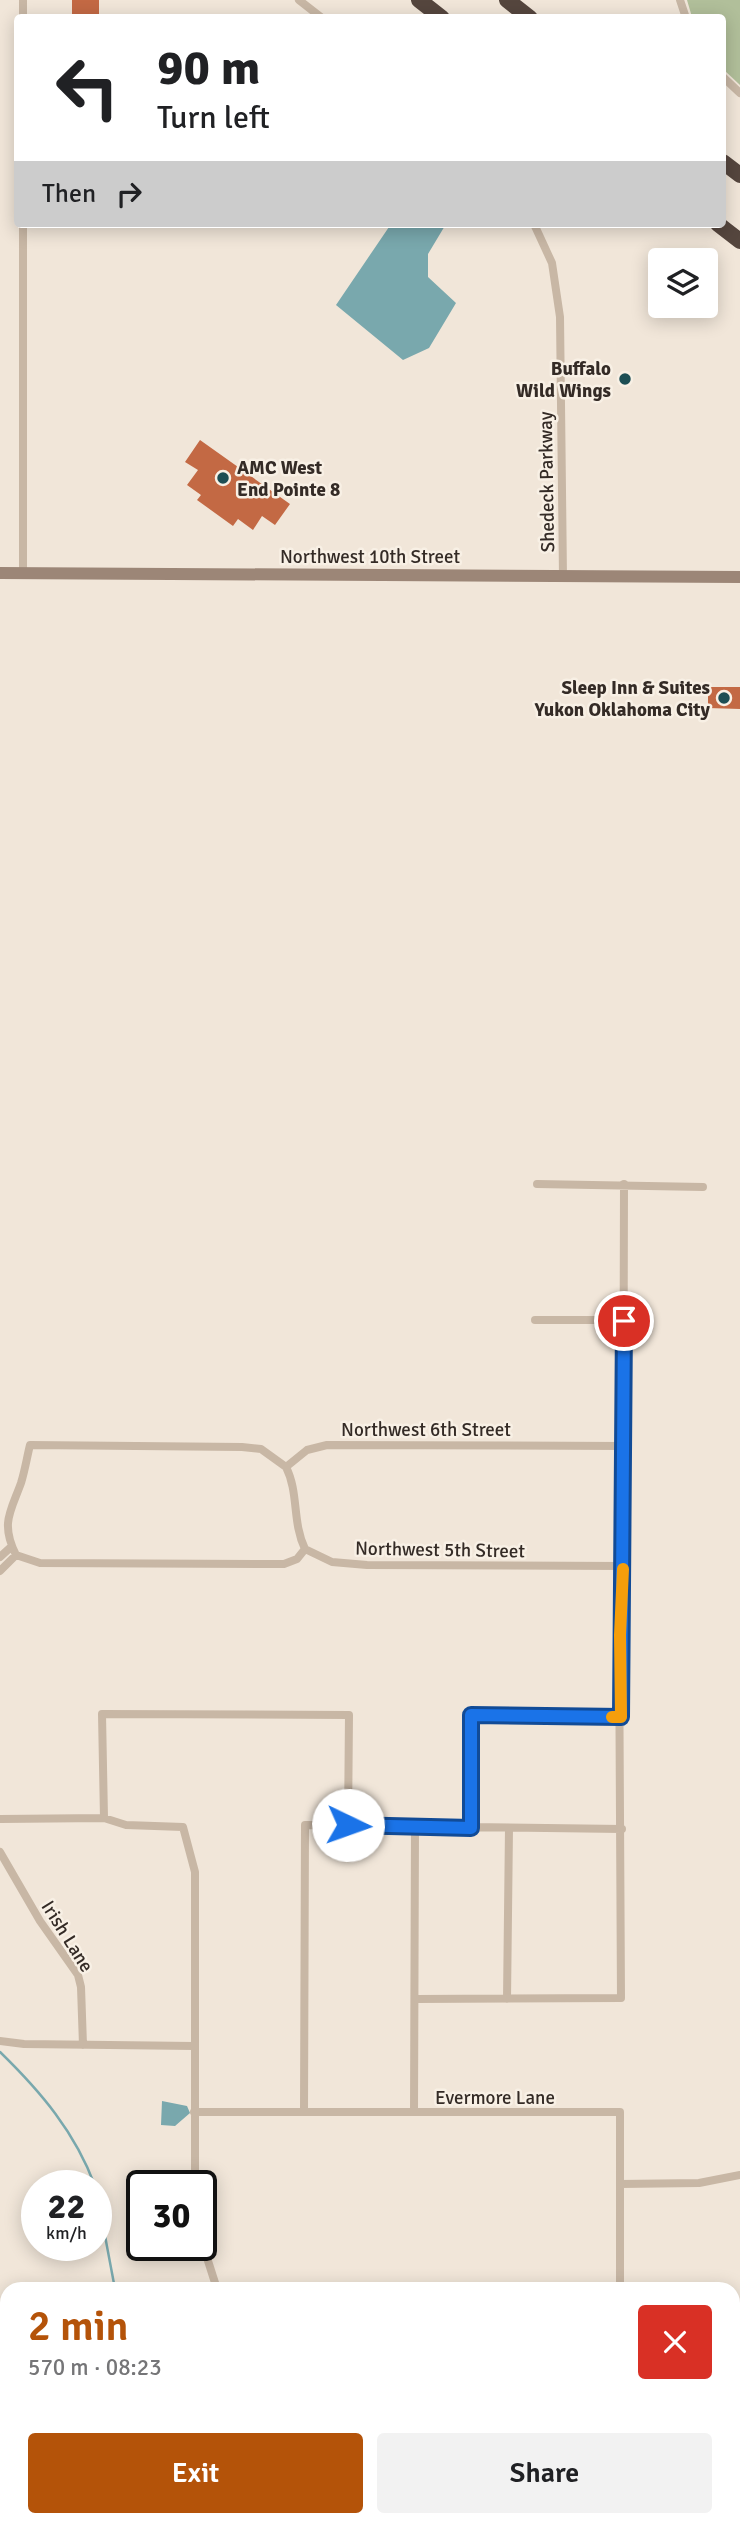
<!DOCTYPE html>
<html lang="en">
<head>
<meta charset="utf-8">
<style>
  body { margin:0; font-family:Signika,sans-serif; background:#f2f2f2; color:#202124; height:100vh; display:flex; flex-direction:column; font-size:26px; white-space:nowrap }
  * { box-sizing:border-box; margin:0 }
  p { font-size:23px; color:#757577 }
  .icon { flex:none; width:38px; height:38px; fill:none; stroke:currentColor; stroke-width:2; stroke-linecap:round; stroke-linejoin:round }
  .map { position:relative; flex:1; overflow:hidden }
  .sheet { position:absolute; left:0px; top:2282px; width:740px; height:245px; display:flex; flex-direction:column; background:#fff; border-radius:21px 21px 0 0; box-shadow:0 4px 18px #0003 }
  .sheet>* { flex:none }
  .top-card { position:absolute; left:14px; top:14px; width:712px; height:214px; border-radius:7px; box-shadow:0 4px 18px #0003; background:#fff; color:#202124; overflow:hidden }
  .buttons { position:absolute; left:648px; top:248px; display:grid; gap:14px }
  .buttons a { display:grid; place-items:center; width:70px; height:70px; border-radius:7px; background:#fff; box-shadow:0 4px 18px #0003; font-size:35px }
  .speed { position:absolute; left:21px; top:2170px; display:flex; gap:14px; font-size:35px; font-weight:700; text-align:center }
  .speed>* { display:grid; place-content:center; width:91px; height:91px; border-radius:50%; background:#fff; box-shadow:0 4px 18px #0003; line-height:1 }
  .speed small { font-size:18px; font-weight:400 }
  .speed .limit { border:4px solid #111; border-radius:10px; background:#fff; color:#111 }
  .pin { position:absolute; display:grid; place-items:center; width:60px; height:60px; color:#fff; margin:-30px; border:4px solid #fff; border-radius:50%; box-shadow:0 2px 7px #0007 }
  .me { position:absolute; width:77px; margin:-38px; rotate:93deg; stroke-linejoin:round; filter:drop-shadow(0 0 5px #0008) }
  .turn { display:flex; align-items:center; gap:24px; height:147px; padding:0 28px; font-size:32px }
  .turn .icon { width:91px; height:91px; stroke-width:2.5 }
  .turn b { display:block; font-size:49px; line-height:60px }
  .then { display:flex; align-items:center; height:66px; padding:0 28px; background:#0003; gap:14px; font-size:26px }
  .round { display:grid; place-items:center; flex:none; width:74px; height:74px; border-radius:7px; background:#f2f2f2 }
  .overview { display:flex; align-items:center; justify-content:space-between; height:119px; padding:0 28px }
  h1 { font-size:42px; font-weight:600; line-height:52px; color:#b45309 }
  .action { display:flex; gap:14px; margin-top:auto; padding:14px 28px }
  .action a { flex:1; height:80px; border-radius:7px; background:#b45309; color:#fff; font-size:28px; font-weight:600; line-height:80px; text-align:center }
  .action a+a { background:#f2f2f2; color:#202124 }
  .map>svg:first-child { display:block }
  .green { fill:#b1bf9a }
  .water { fill:#79a8ad }
  .lines { fill:none; stroke-linecap:round; stroke-linejoin:round }
  .stream { stroke:#79a8ad; stroke-width:2.5 }
  .building { fill:#c36944 }
  .minor { stroke:#c8b7a5; stroke-width:8 }
  .secondary { stroke:#9c8677; stroke-width:12 }
  .motorway { stroke:#55463e; stroke-width:16 }
  .route-casing { stroke:#114b97; stroke-width:18 }
  .route { stroke:#1a73e8; stroke-width:12 }
  .slow { stroke:#f59e0b; stroke-width:12 }
  .poi-dot { fill:#1d4e54; stroke:#f8f0e5; stroke-width:2.5 }
  .labels { text-anchor:middle; stroke-width:5; stroke-linejoin:round; paint-order:stroke }
  .poi-label { font-size:19px; font-weight:bold; fill:#342b26; stroke:#f8f0e5; text-anchor:end }
  .street-label { font-size:19px; fill:#342b26; stroke:#f8f0e5 }
</style>
</head>
<body>
<div class="map">
<svg width="740" height="2527" viewBox="0 0 740 2527">
  <rect width="100%" height="100%" fill="#f1e6d9"/>
  <path class="green" d="M 687,0 L 740,0 L 740,85 L 723,69 L 723,18 L 692,17 Z"/>
  <path class="water" d="M 391,224 L 446,224 L 428,254 L 428,277 L 456,303 L 429,348 L 403,360 L 336,305 Z
    M 162,2101 L 187,2106 L 190,2113 L 175,2126 L 161,2125 Z"/>
  <g class="lines">
    <path class="stream" d="M 0,2052 C 41,2092 75,2132 95,2186
      M 96,2188 L 115,2289
      M 740,2458 L 740,2467
      M 158,2520 L 160,2527"/>
  </g>
  <path class="building" d="M 72,0 L 99,0 L 99,18 L 72,18 Z
    M 200,440 L 290,504 L 275,525 L 262,516 L 253,530 L 238,519 L 233,526 L 197,500 L 201,495 L 187,485 L 198,470 L 185,462 Z
    M 708,687 L 740,687 L 740,709 L 708,708 Z"/>
  <g class="lines">
    <path class="minor" d="M 299,0 L 322,18
      M 680,0 L 686,18
      M 23,18 L 23,0
      M 723,77 L 740,93
      M 23,224 L 23,574
      M 534,224 L 552,263 L 560,317 L 563,577
      M 537,1184 L 703,1187
      M 535,1320 L 624,1320
      M 286,1467 C 299,1493 292,1522 305,1549
      M 0,1557 L 11,1547
      M 623,1566 L 367,1565 L 332,1562 L 305,1549 L 297,1559 L 284,1564 L 40,1563 L 16,1555 C 0,1523 11,1511 21,1483 C 25,1470 27,1457 30,1445 L 242,1447 L 261,1449 L 286,1467 L 307,1450 L 327,1445 L 623,1446
      M 0,1571 L 16,1555
      M 104,1818 L 102,1714 L 349,1715 L 348,1825
      M 0,1819 L 104,1818 L 126,1825 L 183,1827 L 195,1872 L 195,2186
      M 471,1828 L 471,1715 L 621,1717
      M 0,1852 L 40,1921 L 78,1975 L 81,1987 L 83,2045
      M 416,1999 L 621,1998 L 619,1635 L 623,1566 L 624,1184
      M 507,1999 L 509,1828
      M 0,2041 L 24,2044 L 194,2046
      M 304,2111 L 305,1825 L 622,1829
      M 194,2112 L 620,2112 L 620,2289
      M 414,2112 L 415,1828
      M 620,2184 L 699,2183 L 740,2175
      M 201,2239 L 217,2289
      M 276,2527 L 276,2520
      M 391,2527 L 391,2520
      M 619,2527 L 620,2520"/>
    <path class="secondary" d="M 0,573 L 740,577"/>
    <path class="motorway" d="M 419,0 L 442,18
      M 507,0 L 530,18
      M 723,162 L 740,175
      M 718,224 L 740,241"/>
  </g>
  <g class="lines">
    <g class="route-casing">
      <path id="route" d="M 348,1825 L 471,1828 L 471,1715 L 621,1717 L 624,1321"/>
    </g>
    <use href="#route" class="route"/>
    <path class="slow" d="M 612,1717 L 621,1717 L 620,1635 L 623,1569"/>
  </g>
  <g class="poi-dot">
    <circle cx="625" cy="379" r="7"/>
    <circle cx="223" cy="478" r="7"/>
    <circle cx="724" cy="698" r="7"/>
  </g>
  <g class="labels">
    <g class="poi-label">
      <text x="611" y="375">Buffalo<tspan x="611" dy="22">Wild Wings</tspan></text>
      <text x="237" y="474" text-anchor="start">AMC West<tspan x="237" dy="22">End Pointe 8</tspan></text>
      <text x="710" y="694">Sleep Inn &amp; Suites<tspan x="710" dy="22">Yukon Oklahoma City</tspan></text>
    </g>
    <g class="street-label">
      <text transform="translate(546 482) rotate(-91)" y="7">Shedeck Parkway</text>
      <text x="370" y="563">Northwest 10th Street</text>
      <text x="426" y="1436">Northwest 6th Street</text>
      <text transform="translate(440 1549) rotate(1)" y="7">Northwest 5th Street</text>
      <text transform="translate(68 1936) rotate(58)" y="7">Irish Lane</text>
      <text x="495" y="2104">Evermore Lane</text>
    </g>
  </g>
</svg>
<div class="buttons">
<a><svg class="icon" aria-label="layers" viewBox="0 0 24 24"><path d="M12 4l9 5-9 5-9-5zM3 14l9 5 9-5"/></svg></a>
</div>
<div class="speed"><div>22<small>km/h</small></div><div class="limit">30</div></div>
<div class="pin" style="left:624px;top:1321px;background:#d93025"><svg class="icon" aria-label="arrive" viewBox="0 0 24 24"><path d="M6 21V4h12l-3 4 3 4H6"/></svg></div>
<svg class="me" style="left:348px;top:1825px" viewBox="-20 -20 40 40"><circle r="19" fill="#fff"/><path d="M0-13L10 11 0 6-10 11z" fill="#1a73e8"/></svg>
<div class="top-card">
<div class="turn"><svg class="icon" aria-label="left" viewBox="0 0 24 24"><path d="M17 20v-9H6M10 6l-5 5 5 5"/></svg><div><b>90 m</b>Turn left</div></div>
<div class="then">Then<svg class="icon" aria-label="right" viewBox="0 0 24 24"><path d="M7 20v-9h11M14 6l5 5-5 5"/></svg></div>
</div>
<section class="sheet">
<div class="overview"><div><h1>2 min</h1><p>570 m · 08:23</p></div><a class="round" style="background:#d93025;color:#fff"><svg class="icon" aria-label="close" viewBox="0 0 24 24"><path d="M6 6l12 12M18 6L6 18"/></svg></a></div>
<div class="action"><a>Exit</a><a>Share</a></div>
</section>
</div>
</body>
</html>
